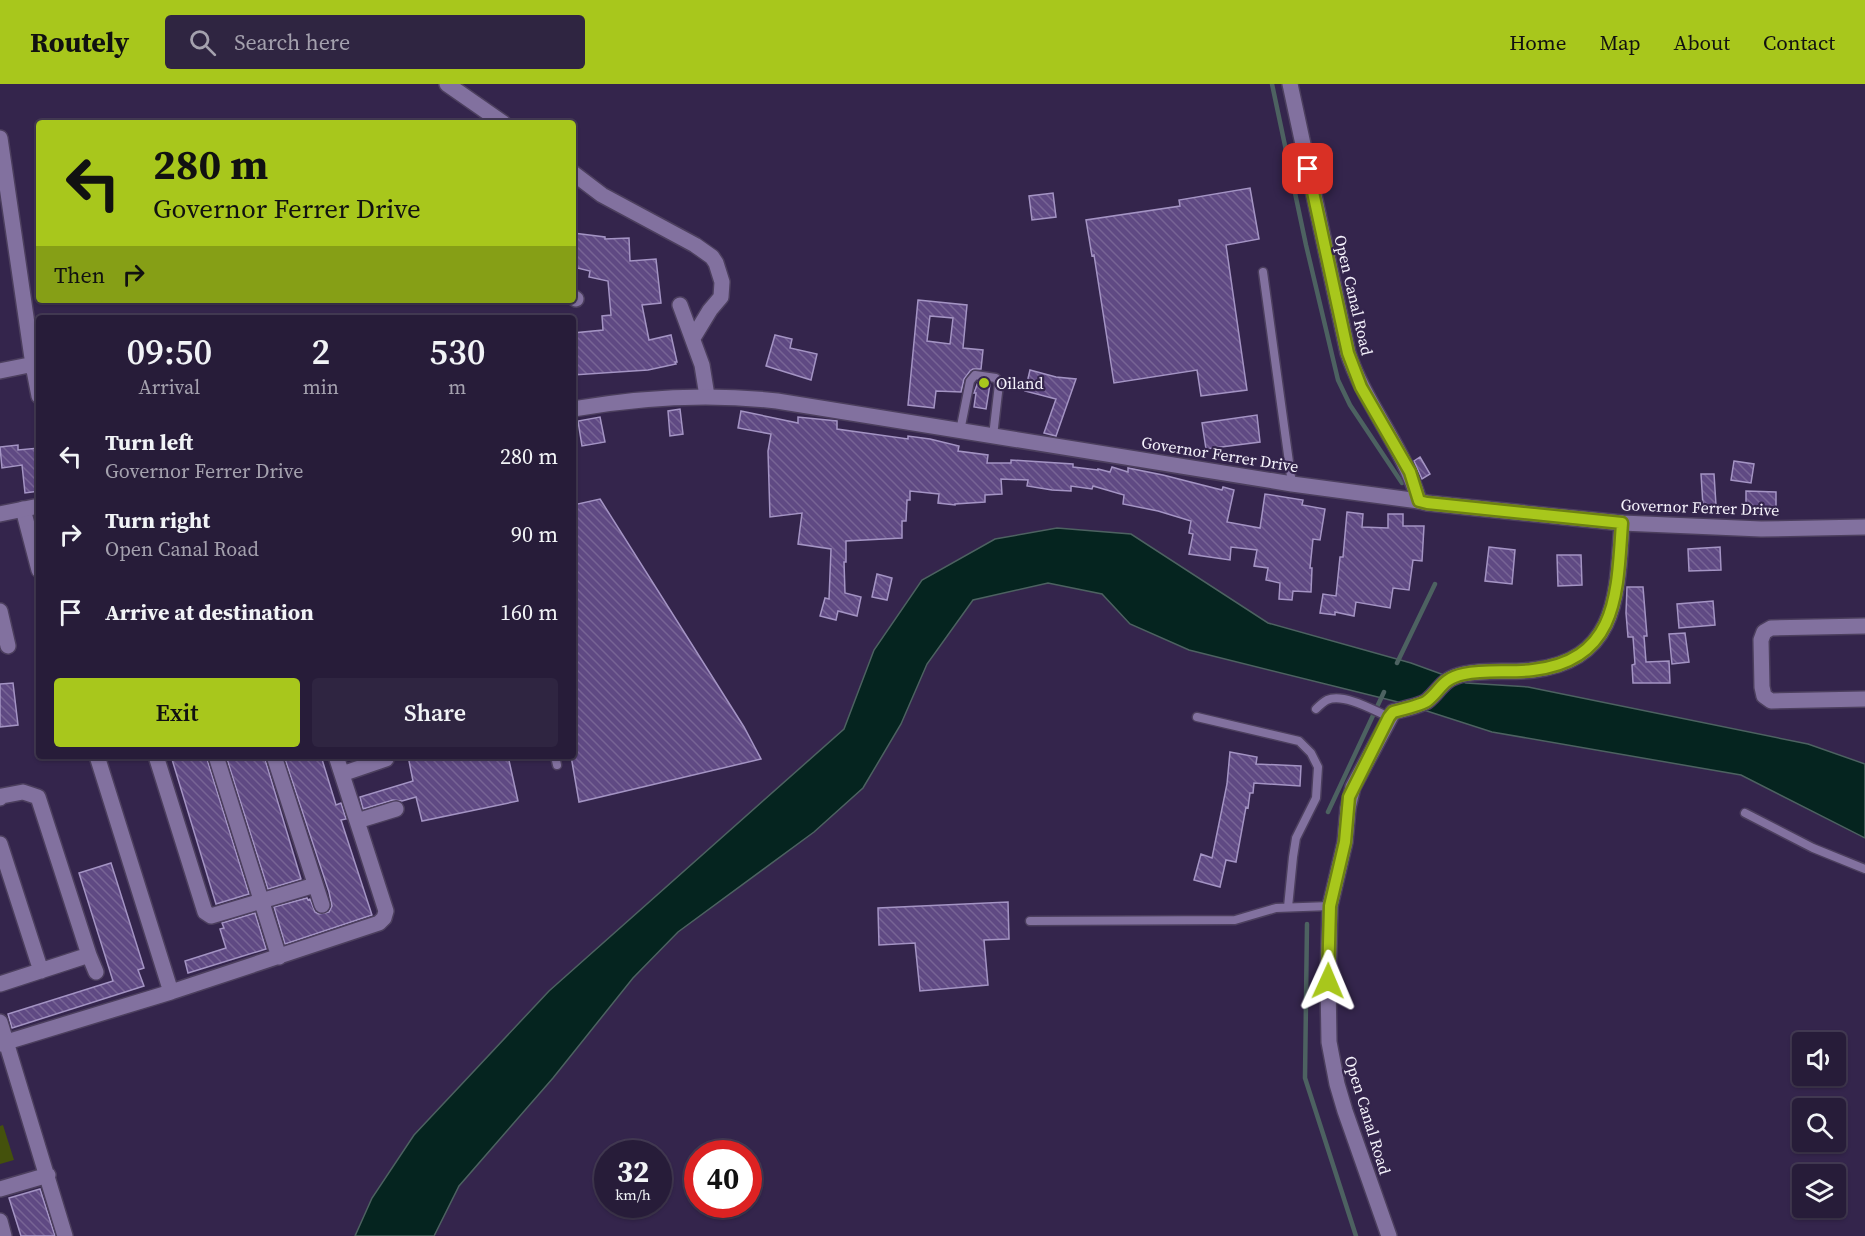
<!DOCTYPE html>
<html lang="en">
<head>
<meta charset="utf-8">
<style>
  body { margin:0; font-family:"Source Serif 4",serif; background:#2f2541; color:#f1f3f6; height:100vh; display:flex; flex-direction:column; font-size:22px; white-space:nowrap }
  * { box-sizing:border-box; margin:0 }
  p { font-size:20px; color:#a4a1ae }
  .icon { flex:none; width:33px; height:33px; fill:none; stroke:currentColor; stroke-width:2; stroke-linecap:round; stroke-linejoin:round }
  .map { position:relative; flex:1; overflow:hidden }
  .details { position:absolute; left:36px; top:231px; width:540px; height:444px; display:flex; flex-direction:column; background:#271c39; border-radius:6px; box-shadow:0 2px 4px #0004,0 0 0 2px #433a53 }
  .details>* { flex:none }
  .guide { position:absolute; left:36px; top:36px; width:540px; height:183px; border-radius:6px; box-shadow:0 2px 4px #0004,0 0 0 2px #433a53; background:#a8c71c; color:#111; overflow:hidden }
  .buttons { position:absolute; left:1792px; top:948px; display:grid; gap:12px }
  .buttons a { display:grid; place-items:center; width:54px; height:54px; border-radius:6px; background:#271c39; box-shadow:0 2px 4px #0004,0 0 0 2px #433a53; font-size:30px }
  .speed { position:absolute; left:594px; top:1056px; display:flex; gap:12px; font-size:30px; font-weight:700; text-align:center }
  .speed>* { display:grid; place-content:center; width:78px; height:78px; border-radius:50%; background:#271c39; box-shadow:0 2px 4px #0004,0 0 0 2px #433a53; line-height:1 }
  .speed small { font-size:15px; font-weight:400 }
  .speed .limit { border:9px solid #d22; background:#fff; color:#111 }
  .pin { position:absolute; display:grid; place-items:center; width:51px; height:51px; color:#fff; margin:-26px; border-radius:12px; box-shadow:0 3px 9px #0006 }
  .me { position:absolute; width:66px; margin:-33px; rotate:1deg; stroke-linejoin:round; filter:drop-shadow(0 0 4px #0008) }
  .turn { display:flex; align-items:center; gap:21px; height:126px; padding:0 18px; font-size:27px }
  .turn .icon { width:78px; height:78px; stroke-width:2.5 }
  .turn b { display:block; font-size:42px; line-height:51px }
  .then { display:flex; align-items:center; height:57px; padding:0 18px; background:#0003; gap:12px; font-size:22px }
  .eta { display:flex; justify-content:space-evenly; align-items:center; height:102px; text-align:center }
  .eta b { font-size:36px; font-weight:600; line-height:42px }
  .action { display:flex; gap:12px; margin-top:auto; padding:12px 18px }
  .action a { flex:1; height:69px; border-radius:6px; background:#a8c71c; color:#111; font-size:24px; font-weight:600; line-height:69px; text-align:center }
  .action a+a { background:#2f2541; color:#f1f3f6 }
  ul { padding:0; list-style:none }
  li { display:flex; align-items:center; gap:18px; height:78px; padding:0 18px }
  li div { flex:1 }
  li b { display:block; font-size:22px }
  li em { font-style:normal }
  header { display:flex; align-items:center; gap:36px; box-sizing:border-box; height:84px; padding:0 30px; background:#a8c71c; color:#111 }
  header strong { font-size:28px }
  nav { display:flex; gap:33px; margin-inline-start:auto; font-size:21px }
  .search { width:420px; height:54px; background:#2f2541; display:flex; align-items:center; gap:15px; box-sizing:border-box; padding:0 21px; border-radius:6px; color:#a4a1ae; font-size:22px }
  .map>svg:first-child { display:block }
  .grass { fill:#44510c }
  .water { fill:#05241f; stroke:#4d6261; stroke-width:1.5 }
  .lines { fill:none; stroke-linecap:round; stroke-linejoin:round }
  .stream { stroke:#4d6261; stroke-width:4.5 }
  .building { fill:url(#building-back-hatch); stroke:#a494c4; stroke-width:1.5; fill-rule:evenodd }
  .service-casing { stroke:#4c3f5e; stroke-width:11 }
  .minor-casing { stroke:#4c3f5e; stroke-width:18 }
  .tertiary-casing { stroke:#4c3f5e; stroke-width:18 }
  .secondary-casing { stroke:#4c3f5e; stroke-width:18 }
  .service { stroke:#82719f; stroke-width:8 }
  .minor { stroke:#82719f; stroke-width:15 }
  .tertiary { stroke:#82719f; stroke-width:15 }
  .secondary { stroke:#82719f; stroke-width:15 }
  .route-casing { stroke:#6d8112; stroke-width:15 }
  .route { stroke:#a8c71c; stroke-width:10 }
  .poi-dot { fill:#a8c71c; stroke:#34254c; stroke-width:2 }
  .labels { text-anchor:middle; stroke-width:4.5; stroke-linejoin:round; paint-order:stroke }
  .street-label { font-size:16px; fill:#f5f2fc; stroke:#34254c }
  .poi-label { font-size:16px; fill:#f5f2fc; stroke:#34254c; text-anchor:start }
</style>
</head>
<body>
<header>
<strong>Routely</strong>
<div class="search"><svg class="icon" aria-label="search" viewBox="0 0 24 24"><circle cx="10" cy="10" r="6"/><path d="M15 15l6 6"/></svg>Search here</div>
<nav><a>Home</a><a>Map</a><a>About</a><a>Contact</a></nav>
</header>
<div class="map">
<svg width="1865" height="1152" viewBox="0 0 1865 1152">
  <defs>
    <pattern id="building-back-hatch" width="6" height="6" patternUnits="userSpaceOnUse" patternTransform="scale(1.5)"><rect width="6" height="6" fill="#5f4983"/><path d="M-1 5l2 2M0 0l6 6M5-1l2 2" fill="none" stroke="#776495"/></pattern>
  </defs>
  <rect width="100%" height="100%" fill="#34254c"/>
  <path class="grass" d="M 3,1041 L 14,1076 L 0,1080 L 0,1042 Z"/>
  <path class="water" d="M 1057,444 L 1131,450 L 1268,539 L 1411,579 L 1466,599 L 1528,603 L 1808,660 L 1865,680 L 1865,754 L 1741,691 L 1492,648 L 1402,619 L 1189,566 L 1130,540 L 1102,510 L 1048,499 L 973,516 L 927,580 L 901,640 L 863,704 L 814,748 L 678,848 L 633,894 L 553,994 L 459,1102 L 434,1152 L 355,1152 L 372,1114 L 414,1051 L 549,907 L 844,645 L 874,566 L 922,496 L 995,455 Z"/>
  <g class="lines">
    <path class="stream" d="M 1272,0 L 1306,161 L 1338,296 L 1350,321 L 1402,399
      M 1397,579 L 1435,500
      M 1328,728 L 1384,608
      M 1307,840 L 1305,994 L 1356,1152"/>
  </g>
  <path class="building" d="M 1250,104 L 1259,155 L 1226,161 L 1247,306 L 1201,312 L 1197,286 L 1114,299 L 1094,171 L 1092,172 L 1086,136 L 1180,122 L 1179,116 Z
    M 1053,109 L 1056,133 L 1032,136 L 1029,112 Z
    M 573,149 L 605,153 L 605,155 L 629,154 L 630,177 L 656,175 L 661,219 L 642,221 L 649,256 L 671,251 L 677,278 L 675,278 L 676,280 L 648,286 L 573,291 L 573,249 L 603,246 L 602,232 L 611,231 L 608,197 L 589,193 L 590,187 L 573,183 Z
    M 918,216 L 967,221 L 963,264 L 983,266 L 981,285 L 973,285 L 970,287 L 964,295 L 961,308 L 936,307 L 934,324 L 908,321 ZM 930,232 L 953,234 L 950,260 L 927,257 Z
    M 775,251 L 792,255 L 790,264 L 817,270 L 811,296 L 766,282 Z
    M 1030,286 L 1056,293 L 1076,295 L 1056,352 L 1044,349 L 1056,315 L 1025,307 Z
    M 978,298 L 990,300 L 986,325 L 974,323 L 976,309 L 974,309 Z
    M 680,325 L 683,350 L 670,352 L 668,327 Z
    M 741,327 L 798,339 L 798,333 L 837,337 L 837,345 L 908,355 L 908,352 L 930,355 L 959,362 L 958,367 L 988,371 L 987,379 L 1011,379 L 1011,376 L 1073,380 L 1073,383 L 1098,386 L 1098,385 L 1110,388 L 1112,383 L 1128,388 L 1128,384 L 1163,391 L 1222,406 L 1223,403 L 1234,406 L 1227,438 L 1260,444 L 1265,410 L 1303,416 L 1302,421 L 1325,425 L 1320,456 L 1313,455 L 1310,484 L 1312,484 L 1311,508 L 1293,507 L 1292,516 L 1279,515 L 1280,499 L 1266,496 L 1268,484 L 1254,482 L 1257,466 L 1231,463 L 1230,476 L 1189,470 L 1193,450 L 1189,449 L 1191,437 L 1158,427 L 1123,420 L 1124,411 L 1093,402 L 1092,405 L 1071,402 L 1071,407 L 1052,406 L 1027,402 L 1028,396 L 1001,395 L 1002,410 L 985,411 L 985,418 L 955,420 L 955,421 L 938,419 L 939,410 L 910,407 L 910,416 L 907,416 L 906,437 L 902,437 L 902,454 L 846,457 L 846,478 L 844,478 L 845,509 L 861,513 L 857,532 L 838,527 L 836,536 L 820,532 L 825,514 L 829,515 L 831,465 L 798,460 L 802,429 L 770,433 L 768,367 L 771,350 L 738,344 Z
    M 1257,331 L 1260,358 L 1206,365 L 1202,339 Z
    M 600,333 L 605,358 L 582,362 L 578,337 Z
    M 18,361 L 18,366 L 39,364 L 39,407 L 25,409 L 22,381 L 2,384 L 0,363 Z
    M 1420,373 L 1430,390 L 1422,395 L 1414,377 Z
    M 1734,377 L 1754,380 L 1751,399 L 1731,396 Z
    M 1701,390 L 1714,390 L 1716,421 L 1703,422 Z
    M 1746,407 L 1776,408 L 1776,430 L 1746,429 Z
    M 600,415 L 744,643 L 761,675 L 579,718 L 571,672 L 573,672 L 573,421 Z
    M 1347,428 L 1363,430 L 1362,443 L 1388,444 L 1388,430 L 1403,430 L 1403,442 L 1424,442 L 1422,477 L 1413,476 L 1409,506 L 1393,504 L 1390,524 L 1356,518 L 1354,532 L 1335,528 L 1335,531 L 1320,529 L 1323,510 L 1336,512 L 1340,473 L 1343,473 Z
    M 1489,463 L 1515,466 L 1512,500 L 1485,497 Z
    M 1720,463 L 1721,486 L 1689,487 L 1688,465 Z
    M 1557,471 L 1581,471 L 1582,501 L 1558,502 Z
    M 877,490 L 892,494 L 887,516 L 872,513 Z
    M 1627,503 L 1643,503 L 1647,552 L 1644,552 L 1646,578 L 1669,577 L 1670,599 L 1633,599 L 1632,581 L 1635,580 L 1633,553 L 1628,553 L 1626,529 Z
    M 1713,517 L 1715,541 L 1679,544 L 1677,520 Z
    M 1685,549 L 1689,578 L 1672,580 L 1669,550 Z
    M 13,599 L 18,641 L 0,643 L 0,600 Z
    M 1230,668 L 1257,673 L 1256,680 L 1301,682 L 1300,702 L 1254,699 L 1253,709 L 1250,709 L 1248,724 L 1246,723 L 1236,778 L 1226,776 L 1220,803 L 1194,796 L 1201,770 L 1212,774 L 1227,700 Z
    M 171,672 L 206,672 L 249,810 L 216,820 Z
    M 226,672 L 264,672 L 301,795 L 268,805 Z
    M 284,672 L 321,672 L 336,721 L 341,719 L 346,735 L 341,736 L 372,831 L 285,860 L 274,823 L 307,814 L 308,816 L 310,815 L 315,828 L 319,830 L 329,828 L 332,822 L 329,808 Z
    M 408,672 L 508,672 L 518,717 L 422,737 L 416,713 L 402,717 L 393,716 L 363,725 L 360,713 L 413,697 Z
    M 111,779 L 144,884 L 138,886 L 144,902 L 12,944 L 8,930 L 113,897 L 79,789 Z
    M 1008,818 L 1009,855 L 984,856 L 988,901 L 920,907 L 915,859 L 879,861 L 878,824 Z
    M 255,829 L 266,865 L 188,889 L 185,877 L 226,864 L 220,845 L 224,844 L 222,839 Z
    M 40,1105 L 55,1152 L 21,1152 L 9,1114 Z"/>
  <g class="lines">
    <g class="service-casing">
      <path id="service" d="M 1263,188 L 1292,400
        M 960,347 L 970,297 L 975,291 L 996,294 L 999,300 L 993,352
        M 1316,625 C 1319,622 1323,618 1327,616 C 1344,609 1373,626 1389,633
        M 1197,633 L 1299,657 L 1311,669 L 1318,683 L 1316,714 L 1296,754 L 1293,773 L 1288,823
        M 555,672 L 557,681
        M 1745,729 L 1813,764 L 1865,785
        M 1030,837 L 1235,836 L 1276,824 L 1330,822"/>
    </g>
    <g class="minor-casing">
      <path id="minor" d="M 447,0 L 503,39
        M 0,54 L 33,281 L 39,312
        M 573,89 L 602,111 L 695,161 L 712,173 L 716,179 L 722,198 L 721,213 L 710,226 L 693,254
        M 573,213 L 576,215
        M 680,221 L 702,281 L 707,312
        M 0,287 L 39,279
        M 23,425 L 39,486
        M 0,527 L 8,562
        M 1865,542 L 1771,544 L 1764,548 L 1761,556 L 1762,603 L 1764,612 L 1771,617 L 1865,615
        M 97,672 L 171,908
        M 156,672 L 205,828 L 211,832 L 315,801
        M 216,672 L 279,873
        M 274,672 L 322,821
        M 342,690 L 386,675
        M 0,714 L 2,712 L 23,708 L 38,713 L 89,871 L 0,900
        M 357,737 L 396,725
        M 0,760 L 41,887
        M 89,871 L 96,888
        M 0,938 L 65,1152
        M 0,960 L 171,908 L 379,839 L 384,834 L 386,827 L 336,672
        M 0,1105 L 48,1091
        M 0,1137 L 4,1152"/>
    </g>
    <g class="tertiary-casing">
      <path id="tertiary" d="M 1290,0 L 1348,269 C 1365,321 1404,363 1419,417
        M 1389,1152 L 1345,1027 L 1337,1000 L 1329,958 L 1328,897 L 1330,822 L 1345,758 L 1348,724 L 1353,703 L 1393,628 C 1400,626 1422,621 1427,617 C 1442,605 1441,595 1464,590 C 1486,585 1510,589 1533,586 C 1619,576 1617,509 1622,439"/>
    </g>
    <g class="secondary-casing">
      <path id="secondary" d="M 573,325 C 642,313 708,309 777,317 L 1292,400 L 1419,417 L 1427,419 L 1622,439 L 1761,445 L 1865,443
        M 0,430 L 39,422"/>
    </g>
    <use href="#service" class="service"/>
    <use href="#minor" class="minor"/>
    <use href="#tertiary" class="tertiary"/>
    <use href="#secondary" class="secondary"/>
  </g>
  <g class="lines">
    <g class="route-casing">
      <path id="route" d="M 1308,85 L 1348,269 L 1361,303 L 1410,388 L 1419,417 L 1427,419 L 1622,439 C 1617,508 1619,576 1533,586 C 1510,589 1486,585 1464,590 C 1441,595 1442,605 1427,617 C 1422,621 1400,626 1393,628 L 1389,633 L 1349,713 L 1345,758 L 1330,822 L 1328,897"/>
    </g>
    <use href="#route" class="route"/>
  </g>
  <circle class="poi-dot" cx="984" cy="299" r="6"/>
  <g class="labels">
    <g class="street-label">
      <text transform="translate(1354 211) rotate(77)" y="6">Open Canal Road</text>
      <text transform="translate(1220 370) rotate(9)" y="6">Governor Ferrer Drive</text>
      <text transform="translate(1700 423) rotate(2)" y="6">Governor Ferrer Drive</text>
      <text transform="translate(1368 1031) rotate(73)" y="6">Open Canal Road</text>
    </g>
    <g class="poi-label">
      <text x="996" y="305">Oiland</text>
    </g>
  </g>
</svg>
<div class="buttons">
<a><svg class="icon" aria-label="sound" viewBox="0 0 24 24"><path d="M4 9h4l5-4v14l-5-4H4zM17 9q2 3 0 6"/></svg></a>
<a><svg class="icon" aria-label="search" viewBox="0 0 24 24"><circle cx="10" cy="10" r="6"/><path d="M15 15l6 6"/></svg></a>
<a><svg class="icon" aria-label="layers" viewBox="0 0 24 24"><path d="M12 4l9 5-9 5-9-5zM3 14l9 5 9-5"/></svg></a>
</div>
<div class="speed"><div>32<small>km/h</small></div><div class="limit">40</div></div>
<div class="pin" style="left:1308px;top:85px;background:#d93025"><svg class="icon" aria-label="arrive" viewBox="0 0 24 24"><path d="M6 21V4h12l-3 4 3 4H6"/></svg></div>
<svg class="me" style="left:1328px;top:897px" viewBox="-20 -20 40 40"><path d="M0-17L14 15 0 8-14 15z" fill="#a8c71c" stroke="#fff" stroke-width="4"/></svg>
<div class="guide">
<div class="turn"><svg class="icon" aria-label="left" viewBox="0 0 24 24"><path d="M17 20v-9H6M10 6l-5 5 5 5"/></svg><div><b>280 m</b>Governor Ferrer Drive</div></div>
<div class="then">Then<svg class="icon" aria-label="right" viewBox="0 0 24 24"><path d="M7 20v-9h11M14 6l5 5-5 5"/></svg></div>
</div>
<section class="details">
<div class="eta">
<div><b>09:50</b><p>Arrival</p></div>
<div><b>2</b><p>min</p></div>
<div><b>530</b><p>m</p></div>
</div>
<ul>
<li><svg class="icon" aria-label="left" viewBox="0 0 24 24"><path d="M17 20v-9H6M10 6l-5 5 5 5"/></svg><div><b>Turn left</b><p>Governor Ferrer Drive</p></div><em>280 m</em></li>
<li><svg class="icon" aria-label="right" viewBox="0 0 24 24"><path d="M7 20v-9h11M14 6l5 5-5 5"/></svg><div><b>Turn right</b><p>Open Canal Road</p></div><em>90 m</em></li>
<li><svg class="icon" aria-label="arrive" viewBox="0 0 24 24"><path d="M6 21V4h12l-3 4 3 4H6"/></svg><div><b>Arrive at destination</b></div><em>160 m</em></li>
</ul>
<div class="action"><a>Exit</a><a>Share</a></div>
</section>
</div>
</body>
</html>
